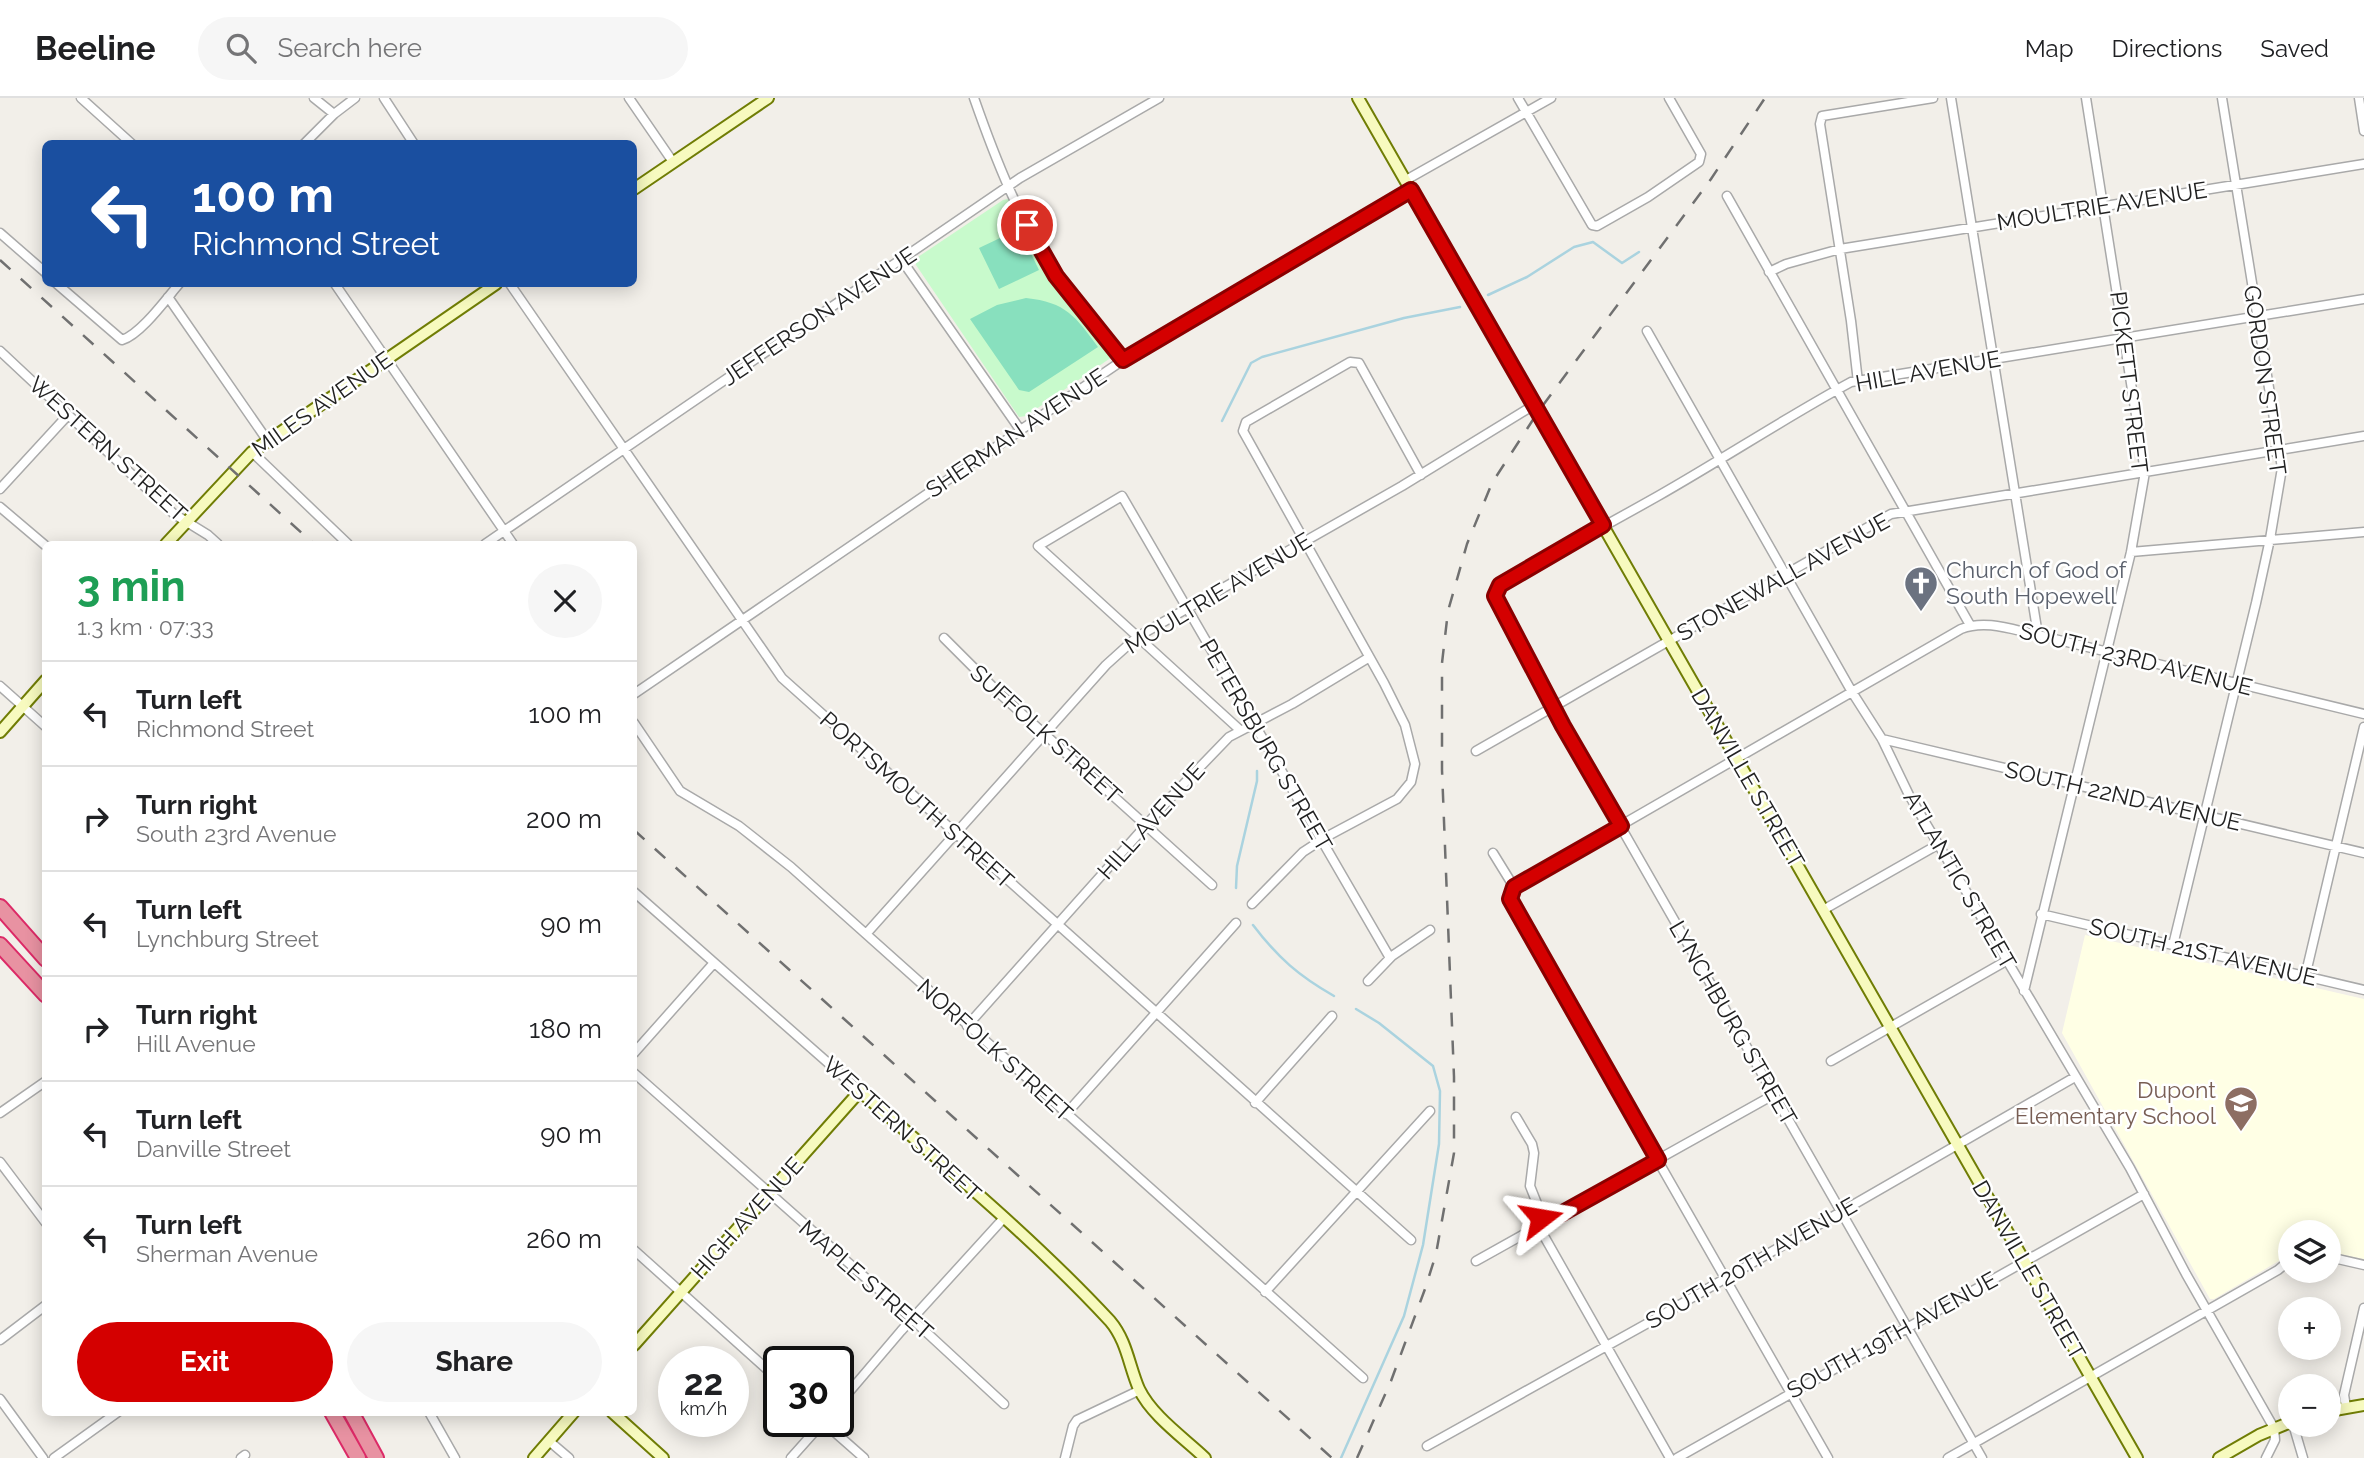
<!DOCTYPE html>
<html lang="en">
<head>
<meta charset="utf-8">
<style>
  body { margin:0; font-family:Raleway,sans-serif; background:#f6f6f6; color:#202124; height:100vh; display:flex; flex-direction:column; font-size:26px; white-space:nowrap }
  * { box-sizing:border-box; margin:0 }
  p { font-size:23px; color:#757577 }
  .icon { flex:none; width:38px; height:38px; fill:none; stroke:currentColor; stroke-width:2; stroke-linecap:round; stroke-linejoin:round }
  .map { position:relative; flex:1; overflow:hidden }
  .details { position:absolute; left:42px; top:443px; width:595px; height:875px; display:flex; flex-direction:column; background:#fff; border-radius:10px; box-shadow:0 4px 18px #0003 }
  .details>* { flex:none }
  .banner { position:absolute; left:42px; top:42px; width:595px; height:147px; border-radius:10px; box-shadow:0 4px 18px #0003; background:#1a4fa0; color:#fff; overflow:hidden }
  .buttons { position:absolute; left:2278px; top:1122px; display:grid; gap:14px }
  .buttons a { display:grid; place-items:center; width:63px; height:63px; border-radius:50%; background:#fff; box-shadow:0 4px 18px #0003; font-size:35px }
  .speed { position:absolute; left:658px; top:1248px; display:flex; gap:14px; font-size:35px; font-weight:700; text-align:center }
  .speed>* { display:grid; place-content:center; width:91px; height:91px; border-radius:50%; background:#fff; box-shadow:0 4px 18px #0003; line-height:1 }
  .speed small { font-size:18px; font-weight:400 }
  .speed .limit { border:4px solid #111; border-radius:10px; background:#fff; color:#111 }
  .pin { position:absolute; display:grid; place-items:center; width:60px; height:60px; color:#fff; margin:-30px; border:4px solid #fff; border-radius:50%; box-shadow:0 2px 7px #0007 }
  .me { position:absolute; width:77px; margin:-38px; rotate:76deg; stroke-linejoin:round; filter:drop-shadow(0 0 5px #0008) }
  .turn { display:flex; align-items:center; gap:24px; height:147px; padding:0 35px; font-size:32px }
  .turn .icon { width:91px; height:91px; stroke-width:2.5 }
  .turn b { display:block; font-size:49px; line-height:60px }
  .round { display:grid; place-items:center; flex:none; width:74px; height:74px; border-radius:37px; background:#f6f6f6 }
  .head { display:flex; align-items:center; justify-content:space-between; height:119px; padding:0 35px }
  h1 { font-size:42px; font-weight:700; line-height:52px; color:#1e9e55 }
  .cta { display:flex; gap:14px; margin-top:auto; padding:14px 35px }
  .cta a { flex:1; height:80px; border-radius:42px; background:#d40000; color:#fff; font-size:28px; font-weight:700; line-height:80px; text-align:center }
  .cta a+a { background:#f6f6f6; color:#202124 }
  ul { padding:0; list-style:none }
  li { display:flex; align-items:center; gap:21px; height:105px; padding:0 35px; border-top:2px solid #e0e0e0 }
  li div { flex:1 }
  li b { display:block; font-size:26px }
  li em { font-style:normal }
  header { display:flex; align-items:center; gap:42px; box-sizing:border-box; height:98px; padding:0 35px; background:#fff; border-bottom:2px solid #e0e0e0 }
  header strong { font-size:33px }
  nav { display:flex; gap:38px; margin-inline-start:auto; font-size:24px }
  .search { width:490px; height:63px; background:#f6f6f6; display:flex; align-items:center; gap:18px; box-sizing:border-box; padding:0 24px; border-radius:38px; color:#757577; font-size:26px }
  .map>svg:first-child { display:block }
  .education { fill:#ffffe5 }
  .park { fill:#c8facc }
  .pitch { fill:#88e0be }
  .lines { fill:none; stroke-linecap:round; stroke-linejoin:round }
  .stream { stroke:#aad3df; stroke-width:2.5 }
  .street-casing { stroke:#a9a9a9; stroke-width:11 }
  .secondary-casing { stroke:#707d05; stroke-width:14 }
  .highway-casing { stroke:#dc2a67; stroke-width:18 }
  .street { stroke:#fff; stroke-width:8 }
  .secondary { stroke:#f7fabf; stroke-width:10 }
  .highway { stroke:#e892a2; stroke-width:14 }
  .rail { stroke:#707070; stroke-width:2.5; stroke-dasharray:14 14; stroke-linecap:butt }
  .route-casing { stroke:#8a0000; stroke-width:18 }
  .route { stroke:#d40000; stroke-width:12 }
  .labels { text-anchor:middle; stroke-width:5; stroke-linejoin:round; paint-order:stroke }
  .street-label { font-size:23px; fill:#222; stroke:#fff }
  .worship-label { font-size:23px; fill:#5b616d; stroke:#fff; text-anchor:start }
  .education-label { font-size:23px; fill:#785e54; stroke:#fff; text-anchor:end }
</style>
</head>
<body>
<header>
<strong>Beeline</strong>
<div class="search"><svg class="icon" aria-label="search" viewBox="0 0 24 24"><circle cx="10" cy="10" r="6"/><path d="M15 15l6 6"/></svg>Search here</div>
<nav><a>Map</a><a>Directions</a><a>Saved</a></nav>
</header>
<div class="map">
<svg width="2364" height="1360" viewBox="0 0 2364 1360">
  <rect width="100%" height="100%" fill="#f2efe9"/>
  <path class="education" d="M 2085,837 L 2364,901 L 2364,1161 L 2329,1154 L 2329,1134 L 2291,1134 L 2289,1157 L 2214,1201 L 2210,1201 L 2062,935 Z"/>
  <path class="park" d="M 1008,101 L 1051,182 L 1111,254 L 1112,259 L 1026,318 L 1019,319 L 916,167 L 915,161 L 1003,102 Z"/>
  <path class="pitch" d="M 1019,131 L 1039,172 L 999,191 L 979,150 Z
    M 1026,200 C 1066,204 1076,219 1098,249 L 1029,294 L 1019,292 L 970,221 L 997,207 Z"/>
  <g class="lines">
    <path class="stream" d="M 1488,197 L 1527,179 L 1574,149 L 1593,144 L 1622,165 L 1639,154
      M 1222,323 L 1251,265 L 1262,259 L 1404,220 L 1460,209
      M 1236,790 L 1237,768 L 1257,683 L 1257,673
      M 1253,827 C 1278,860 1299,878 1334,898
      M 1341,1360 L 1404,1218 L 1423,1147 L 1439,1046 L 1440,993 L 1433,968 L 1379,925 L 1356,911"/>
    <g class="street-casing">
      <path id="street" d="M 81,0 L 132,46
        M 314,0 L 334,16
        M 384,0 L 414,46
        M 629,0 L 673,64
        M 974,0 C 995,60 1020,124 1056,177 C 1076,207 1100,234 1123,262
        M 1518,0 L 1592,127 L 1597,128 L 1648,99 L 1699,64 L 1701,56 L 1669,0
        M 1951,0 L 2038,537
        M 2359,0 L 2364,33
        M 304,46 L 334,16 L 355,0
        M 1406,82 L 1551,0
        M 1727,98 L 1970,527
        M 0,135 L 46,175
        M 901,161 L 1021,333
        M 1769,174 L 1786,166 L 1840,151 L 2364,66
        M 57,186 L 122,242 C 141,236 166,201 179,186
        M 335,186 L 513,446
        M 510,186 L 782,580 L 1411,1142
        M 168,199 L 267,342
        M 1647,233 L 1852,594 L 1882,641 L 1909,697 L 2130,1070 L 2186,1176 L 2274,1330 L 2275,1342 L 2266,1360
        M 0,253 L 174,416 L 208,437 L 218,446
        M 1858,284 L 1851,223 L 1820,26 L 1822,18 L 1933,0
        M 252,354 L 348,446
        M 0,391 L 68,317
        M 0,409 L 46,448
        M 485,446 L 1020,80 L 1159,0
        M 2131,454 L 2364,434
        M 944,540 L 999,595 L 1212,787
        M 0,588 L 46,629
        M 634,596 L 1132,256 L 1411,92
        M 634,625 L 680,693 L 739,728 L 791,769 L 1363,1280
        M 1240,632 L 1038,448 L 1122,398 L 1390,860
        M 1882,641 L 2364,755
        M 1476,653 L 1891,416 L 2364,338
        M 1493,755 L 1514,789 L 1510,801 L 1515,813 L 1828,1360
        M 1514,789 L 1961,531 C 1986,521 2013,532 2038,537 L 2364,616
        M 634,794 L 860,993
        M 1252,806 L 1303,754 L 1326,739 L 1397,701 L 1411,684 L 1415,666 L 1405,627 L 1384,585 L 1243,333 L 1246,324 L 1350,264 L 1359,265 L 1421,377
        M 1823,812 L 1939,746
        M 2041,816 L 2364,892
        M 866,836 L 1106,567 L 1137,539 L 1402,388 L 1534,307
        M 2173,847 L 2256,505 L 2270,441 L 2282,370 L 2222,0
        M 2305,879 L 2364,629
        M 1368,883 L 1392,858 L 1430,832
        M 2024,893 L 2131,454 L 2145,374 L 2086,0
        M 967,928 L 1173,697 L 1229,639 L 1292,606 L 1368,560
        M 634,955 L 713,866
        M 1831,963 L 2006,863
        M 634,975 L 912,1221 L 1004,1306
        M 1255,1005 L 1332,918
        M 0,1015 L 46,983
        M 1066,1016 L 1236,825
        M 1516,1019 L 1532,1046 L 1534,1055 L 1530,1088 L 1540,1113 L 1544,1138 L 1670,1360
        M 0,1064 L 46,1125
        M 634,1152 L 779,1282
        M 2329,1159 L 2364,1167
        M 1476,1163 L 1775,996
        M 1265,1194 L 1430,1013
        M 0,1242 L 46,1207
        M 0,1301 L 43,1360
        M 838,1307 L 901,1233 L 1003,1121
        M 2346,1309 L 2344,1297 L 2364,1210
        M 429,1314 L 455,1360
        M 822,1323 L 864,1360
        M 2293,1326 L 2303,1360
        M 549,1343 L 569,1360
        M 1427,1348 L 1648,1225 L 2075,979
        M 54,1360 L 118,1314
        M 241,1360 L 245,1357
        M 791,1360 L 824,1323
        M 1065,1360 L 1073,1328 L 1077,1322 L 1140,1292
        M 1677,1360 L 2144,1096
        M 1948,1360 L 2278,1172 L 2291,1161
        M 1982,1360 L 1563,628 L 1497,506 L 1495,498 L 1500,487 C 1552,456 1605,428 1658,398 C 1723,361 1785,320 1851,284 L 2364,201"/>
    </g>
    <g class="secondary-casing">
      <path id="secondary" d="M 1358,0 L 2137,1360
        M 634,91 L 768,0
        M 166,446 L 252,354 L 496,186
        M 0,634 L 46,582
        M 634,1247 L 860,993 C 944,1067 1033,1140 1110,1223 C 1127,1243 1129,1268 1139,1291 C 1152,1318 1184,1340 1205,1360
        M 2329,1313 L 2364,1307
        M 612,1314 L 663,1360
        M 534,1360 L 574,1314
        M 2219,1360 L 2259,1337 L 2291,1324"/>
    </g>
    <g class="highway-casing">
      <path id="highway" d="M 0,809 L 46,861
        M 0,847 L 46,897
        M 332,1314 L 358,1360
        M 351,1314 L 376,1360"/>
    </g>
    <use href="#street" class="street"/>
    <use href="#secondary" class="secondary"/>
    <use href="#highway" class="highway"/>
    <path class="rail" d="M 0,162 L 314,446
      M 634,732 L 1332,1360
      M 1357,1360 L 1391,1283 L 1425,1191 L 1436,1156 L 1454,1055 L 1454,979 L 1442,672 L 1442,565 L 1448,513 L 1467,446 L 1492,385 L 1538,314 L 1711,81 L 1765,0"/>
  </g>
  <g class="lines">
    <g class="route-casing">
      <path id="route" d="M 1027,127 L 1056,178 L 1123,262 L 1411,92 L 1603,427 L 1500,487 L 1495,498 L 1563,628 L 1621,728 L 1514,789 L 1510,801 L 1658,1062 L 1541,1127 L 1541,1120"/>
    </g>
    <use href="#route" class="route"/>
  </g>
  <defs>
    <g id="church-pin" transform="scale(1.75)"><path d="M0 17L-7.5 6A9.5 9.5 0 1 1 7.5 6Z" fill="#6b7280" stroke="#fff"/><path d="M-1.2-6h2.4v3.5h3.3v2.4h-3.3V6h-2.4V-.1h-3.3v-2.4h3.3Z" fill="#fff"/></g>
    <g id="school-pin" transform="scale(1.75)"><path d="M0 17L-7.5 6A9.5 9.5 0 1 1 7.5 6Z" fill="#8d6e63" stroke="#fff"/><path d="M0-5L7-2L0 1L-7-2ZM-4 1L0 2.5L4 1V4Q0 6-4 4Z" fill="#fff"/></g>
  </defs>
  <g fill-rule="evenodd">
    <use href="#church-pin" x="1921" y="485"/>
    <use href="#school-pin" x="2241" y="1005"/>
  </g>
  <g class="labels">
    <g class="street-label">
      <text transform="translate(2102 108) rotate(-9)" y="8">MOULTRIE AVENUE</text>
      <text transform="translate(819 218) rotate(-34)" y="8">JEFFERSON AVENUE</text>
      <text transform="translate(1928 273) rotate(-10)" y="8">HILL AVENUE</text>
      <text transform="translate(2265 282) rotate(82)" y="8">GORDON STREET</text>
      <text transform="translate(2129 284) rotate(83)" y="8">PICKETT STREET</text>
      <text transform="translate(322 306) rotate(-35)" y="8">MILES AVENUE</text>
      <text transform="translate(1016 335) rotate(-34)" y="8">SHERMAN AVENUE</text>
      <text transform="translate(108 351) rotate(42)" y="8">WESTERN STREET</text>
      <text transform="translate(1783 479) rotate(-29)" y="8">STONEWALL AVENUE</text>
      <text transform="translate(1218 495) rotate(-31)" y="8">MOULTRIE AVENUE</text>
      <text transform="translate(2136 561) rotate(14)" y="8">SOUTH 23RD AVENUE</text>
      <text transform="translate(1046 636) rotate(42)" y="8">SUFFOLK STREET</text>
      <text transform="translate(1266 647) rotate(60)" y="8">PETERSBURG STREET</text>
      <text transform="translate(1748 680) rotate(60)" y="8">DANVILLE STREET</text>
      <text transform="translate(2123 698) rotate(13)" y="8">SOUTH 22ND AVENUE</text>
      <text transform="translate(917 702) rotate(42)" y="8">PORTSMOUTH STREET</text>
      <text transform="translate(1151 723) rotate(-48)" y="8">HILL AVENUE</text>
      <text transform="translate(1960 782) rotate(60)" y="8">ATLANTIC STREET</text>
      <text transform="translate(2203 854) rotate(13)" y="8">SOUTH 21ST AVENUE</text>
      <text transform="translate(1733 925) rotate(60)" y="8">LYNCHBURG STREET</text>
      <text transform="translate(995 952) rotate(42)" y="8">NORFOLK STREET</text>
      <text transform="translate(902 1031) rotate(42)" y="8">WESTERN STREET</text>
      <text transform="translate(747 1120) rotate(-48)" y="8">HIGH AVENUE</text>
      <text transform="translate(1751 1165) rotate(-30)" y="8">SOUTH 20TH AVENUE</text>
      <text transform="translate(2029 1172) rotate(60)" y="8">DANVILLE STREET</text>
      <text transform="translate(866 1182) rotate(41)" y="8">MAPLE STREET</text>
      <text transform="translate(1892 1237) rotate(-29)" y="8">SOUTH 19TH AVENUE</text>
    </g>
    <g class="worship-label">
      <text x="1946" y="480">Church of God of<tspan x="1946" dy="26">South Hopewell</tspan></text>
    </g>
    <g class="education-label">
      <text x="2216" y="1000">Dupont<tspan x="2216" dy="26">Elementary School</tspan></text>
    </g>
  </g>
</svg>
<div class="buttons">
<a><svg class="icon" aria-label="layers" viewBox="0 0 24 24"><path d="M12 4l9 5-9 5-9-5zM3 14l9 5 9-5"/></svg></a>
<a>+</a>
<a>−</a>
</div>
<div class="speed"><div>22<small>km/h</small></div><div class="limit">30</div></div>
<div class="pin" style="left:1027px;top:127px;background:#d93025"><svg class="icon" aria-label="arrive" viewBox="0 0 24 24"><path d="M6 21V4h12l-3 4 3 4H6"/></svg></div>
<svg class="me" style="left:1541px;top:1120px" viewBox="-20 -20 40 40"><path d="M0-17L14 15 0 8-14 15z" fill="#d40000" stroke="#fff" stroke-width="4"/></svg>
<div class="banner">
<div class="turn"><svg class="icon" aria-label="left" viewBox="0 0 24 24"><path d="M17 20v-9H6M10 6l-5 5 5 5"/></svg><div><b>100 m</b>Richmond Street</div></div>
</div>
<section class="details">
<div class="head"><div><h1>3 min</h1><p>1.3 km · 07:33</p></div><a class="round"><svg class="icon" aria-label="close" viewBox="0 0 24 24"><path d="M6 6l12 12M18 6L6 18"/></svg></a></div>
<ul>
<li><svg class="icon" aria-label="left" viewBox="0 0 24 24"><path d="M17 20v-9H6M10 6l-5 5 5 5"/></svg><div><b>Turn left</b><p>Richmond Street</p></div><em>100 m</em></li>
<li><svg class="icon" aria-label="right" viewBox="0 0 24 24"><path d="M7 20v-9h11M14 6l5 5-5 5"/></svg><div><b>Turn right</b><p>South 23rd Avenue</p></div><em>200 m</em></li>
<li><svg class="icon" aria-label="left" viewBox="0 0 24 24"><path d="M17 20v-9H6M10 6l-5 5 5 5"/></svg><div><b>Turn left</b><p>Lynchburg Street</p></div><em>90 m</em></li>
<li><svg class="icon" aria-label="right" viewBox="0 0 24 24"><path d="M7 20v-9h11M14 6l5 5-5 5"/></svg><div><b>Turn right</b><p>Hill Avenue</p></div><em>180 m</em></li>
<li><svg class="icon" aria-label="left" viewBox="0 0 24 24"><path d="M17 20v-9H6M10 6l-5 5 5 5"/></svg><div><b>Turn left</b><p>Danville Street</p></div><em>90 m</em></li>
<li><svg class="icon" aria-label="left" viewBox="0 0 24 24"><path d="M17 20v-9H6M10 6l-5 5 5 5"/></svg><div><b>Turn left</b><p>Sherman Avenue</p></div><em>260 m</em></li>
</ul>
<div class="cta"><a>Exit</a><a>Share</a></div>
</section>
</div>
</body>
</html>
